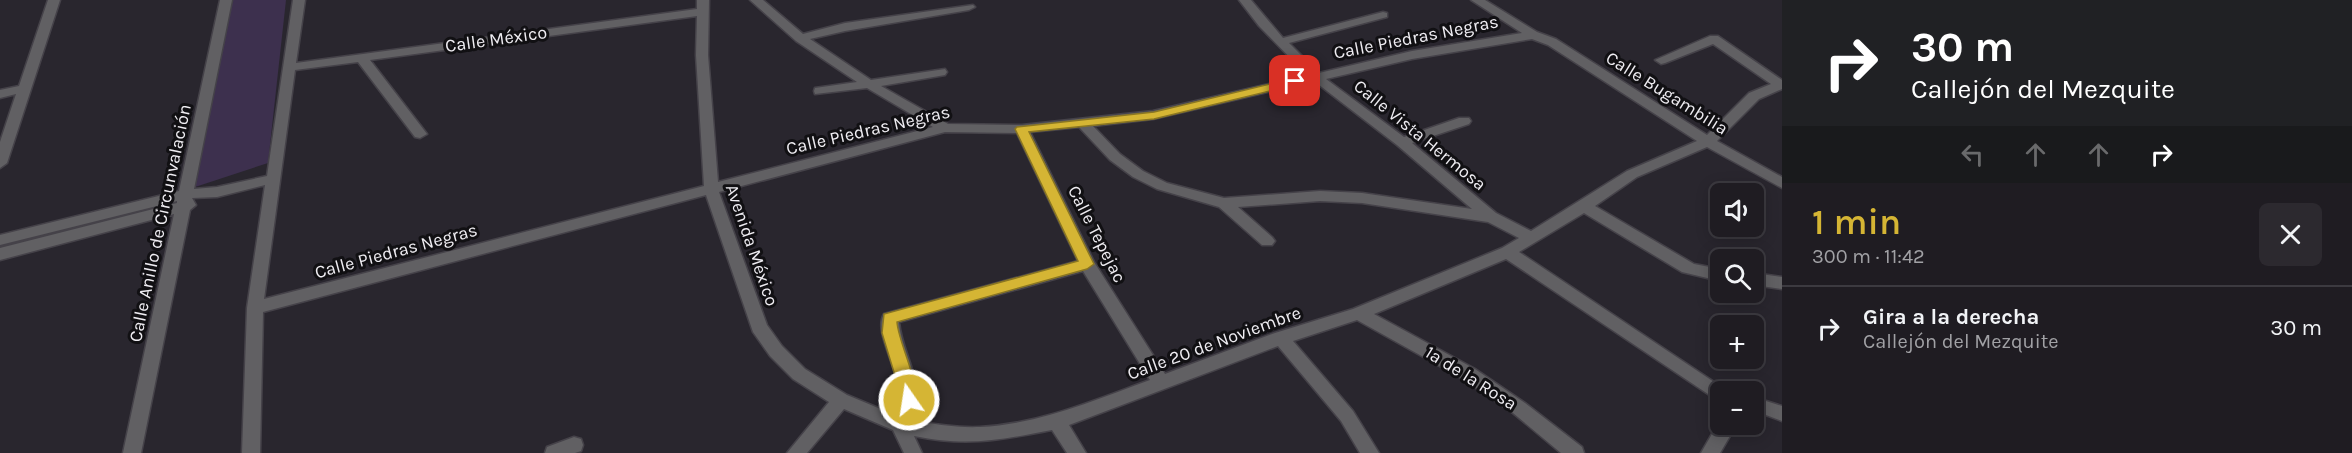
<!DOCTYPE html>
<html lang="es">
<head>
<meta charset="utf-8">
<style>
  body { margin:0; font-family:Karla,sans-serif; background:#2c292f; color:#f1f3f6; height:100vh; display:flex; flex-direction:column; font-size:22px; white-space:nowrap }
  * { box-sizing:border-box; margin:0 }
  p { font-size:20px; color:#a1a1a5 }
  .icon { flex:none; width:33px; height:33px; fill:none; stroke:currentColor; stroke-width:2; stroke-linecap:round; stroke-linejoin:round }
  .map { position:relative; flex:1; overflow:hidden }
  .sheet { display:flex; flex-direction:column; background:#1f1c22; width:570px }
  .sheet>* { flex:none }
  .banner { background:#202124; color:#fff; overflow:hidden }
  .fabs { position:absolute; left:1710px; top:183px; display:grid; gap:12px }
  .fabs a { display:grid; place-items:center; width:54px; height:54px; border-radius:9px; background:#1f1c22; box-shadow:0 3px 15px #0003,0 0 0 2px #3c3a40; font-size:30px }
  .pin { position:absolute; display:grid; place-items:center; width:51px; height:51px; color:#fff; margin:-26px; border-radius:12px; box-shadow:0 3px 9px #0006 }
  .me { position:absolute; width:66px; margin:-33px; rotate:347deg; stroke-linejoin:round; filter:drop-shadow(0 0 4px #0008) }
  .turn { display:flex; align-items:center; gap:21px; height:126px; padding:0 30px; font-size:27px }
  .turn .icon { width:78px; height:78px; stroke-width:2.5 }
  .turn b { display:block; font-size:42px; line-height:51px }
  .lanes { display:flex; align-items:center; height:57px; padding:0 30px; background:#0003; justify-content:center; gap:30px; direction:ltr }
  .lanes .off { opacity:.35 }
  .round { display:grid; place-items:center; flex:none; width:63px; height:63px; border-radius:9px; background:#2c292f }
  .overview { display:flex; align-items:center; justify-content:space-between; height:102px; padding:0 30px }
  h1 { font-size:36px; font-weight:600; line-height:45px; color:#d5b534 }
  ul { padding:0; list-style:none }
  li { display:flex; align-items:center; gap:18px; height:84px; padding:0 30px; border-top:2px solid #3c3a40 }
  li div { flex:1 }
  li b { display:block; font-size:22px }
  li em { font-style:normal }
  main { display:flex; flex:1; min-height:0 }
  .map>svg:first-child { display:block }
  .green { fill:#3d304e }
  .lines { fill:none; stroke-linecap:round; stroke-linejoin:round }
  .minor-casing { stroke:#454249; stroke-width:3 }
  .minor { fill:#616063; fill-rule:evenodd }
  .route { fill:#d5b534; stroke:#8a7622; stroke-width:1.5 }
  .labels { text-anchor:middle; stroke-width:6; stroke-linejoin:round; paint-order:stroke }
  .street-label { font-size:18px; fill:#efedf2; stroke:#111013 }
</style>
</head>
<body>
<main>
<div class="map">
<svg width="1782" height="453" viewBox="0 0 1782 453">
  <rect width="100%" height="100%" fill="#29262e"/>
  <path class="green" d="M 233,0 L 286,0 L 268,163 L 189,189 Z"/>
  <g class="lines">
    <g class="minor-casing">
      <path id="minor" d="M 48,0 L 60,0 L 7,163 L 0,168 L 0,142 L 16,94 L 0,98 L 0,90 L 19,86 Z
        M 220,0 L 232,0 L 194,189 L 217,187 L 267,176 L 293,0 L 305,0 L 296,63 L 697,9 L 697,0 L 709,0 L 708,55 L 718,182 L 933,127 L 867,88 L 815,94 L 814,91 L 815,88 L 857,82 L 796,41 L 750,0 L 763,0 L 803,34 L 845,23 L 973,5 L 975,7 L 969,10 L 845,31 L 810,39 L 871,80 L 945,69 L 947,72 L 945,75 L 881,86 L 948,124 L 1022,125 L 1153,111 L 1307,75 L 1259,26 L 1239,0 L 1251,0 L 1283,38 L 1383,12 L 1387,13 L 1387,17 L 1289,43 L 1319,73 L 1412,51 L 1522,33 L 1471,0 L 1485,0 L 1537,32 L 1556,39 L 1707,135 L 1749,93 L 1771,84 L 1713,44 L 1665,63 L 1661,64 L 1655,60 L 1710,36 L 1718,36 L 1782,80 L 1782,89 L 1759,99 L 1717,141 L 1782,177 L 1782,188 L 1707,147 L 1637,177 L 1595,206 L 1694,264 L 1720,269 L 1720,281 L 1682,272 L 1584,213 L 1519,252 L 1726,390 L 1727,392 L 1720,392 L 1720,402 L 1506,259 L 1374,314 L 1475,369 L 1525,403 L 1582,447 L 1584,453 L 1561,453 L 1513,413 L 1463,379 L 1357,320 L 1293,341 L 1353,411 L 1379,453 L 1360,453 L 1341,421 L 1278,346 L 1069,425 L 1086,453 L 1067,453 L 1052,430 C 999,440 968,447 914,436 L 922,453 L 904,453 L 893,430 L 844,409 L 807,453 L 787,453 L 829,402 L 793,379 L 770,356 L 753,332 L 706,195 L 263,312 L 260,453 L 242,453 L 247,308 L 265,185 L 217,197 L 192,198 L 196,205 L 190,210 L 141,453 L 123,453 L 174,214 L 0,260 L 0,248 L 177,203 L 177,201 L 0,245 L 0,235 L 179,191 ZM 697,16 L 696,55 L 704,186 L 264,299 L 295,70 L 358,62 L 415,137 L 420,138 L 427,134 L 370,60 ZM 1532,39 L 1548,45 L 1697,141 L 1627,171 L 1531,231 L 1496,213 L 1412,143 L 1469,124 L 1471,121 L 1469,118 L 1459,118 L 1404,137 L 1326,79 L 1412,59 ZM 1314,81 L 1397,145 L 1472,209 L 1362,193 L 1320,191 L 1224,198 L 1167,183 L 1143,171 L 1120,154 L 1093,126 L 1153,119 ZM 1079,127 L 1110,160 L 1133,177 L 1157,189 L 1219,207 L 1262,245 L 1272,245 L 1275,241 L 1272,237 L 1238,207 L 1320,201 L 1362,203 L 1488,222 L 1519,238 L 1502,248 L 1353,309 L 1275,333 L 1165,374 L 1094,262 L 1030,132 ZM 945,132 L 1017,133 L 1078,261 L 884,314 C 871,337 911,380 895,415 L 847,395 L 805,369 L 782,346 L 767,325 L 719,192 ZM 1083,271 L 1150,380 C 1095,400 1040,424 980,427 C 956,428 934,424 911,420 C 928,384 902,357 899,322 Z
        M 1754,273 L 1782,277 L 1782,289 L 1754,285 Z
        M 1766,401 L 1782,406 L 1782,421 L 1766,415 L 1754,416 L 1754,402 Z
        M 1720,420 L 1720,424 L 1737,424 L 1720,453 L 1701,453 Z
        M 574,437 L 581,439 L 583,445 L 581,451 L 575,453 L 545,453 L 547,447 Z"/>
    </g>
    <use href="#minor" class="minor"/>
  </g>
  <path class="route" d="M 1295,78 L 1299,79 L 1299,84 L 1154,119 L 1029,132 L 1094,264 L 1087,269 L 897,322 C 898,342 923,390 915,405 L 909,407 L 904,405 L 882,333 L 884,314 L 1078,261 L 1015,129 L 1017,127 L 1154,112 Z"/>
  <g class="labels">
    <g class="street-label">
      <text transform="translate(1416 37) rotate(-11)" y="6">Calle Piedras Negras</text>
      <text transform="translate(496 39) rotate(-8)" y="6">Calle México</text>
      <text transform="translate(1667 93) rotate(32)" y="6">Calle Bugambilia</text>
      <text transform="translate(868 130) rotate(-13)" y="6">Calle Piedras Negras</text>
      <text transform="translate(1420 135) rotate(39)" y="6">Calle Vista Hermosa</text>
      <text transform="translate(160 223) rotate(-78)" y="6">Calle Anillo de Circunvalación</text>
      <text transform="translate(1097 234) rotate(63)" y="6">Calle Tepejac</text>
      <text transform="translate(752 245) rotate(71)" y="6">Avenida México</text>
      <text transform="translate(396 251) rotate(-15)" y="6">Calle Piedras Negras</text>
      <text transform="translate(1214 343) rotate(-20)" y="6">Calle 20 de Noviembre</text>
      <text transform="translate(1471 378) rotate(32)" y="6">1ª de la Rosa</text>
    </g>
  </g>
</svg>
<div class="fabs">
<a><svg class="icon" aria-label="sound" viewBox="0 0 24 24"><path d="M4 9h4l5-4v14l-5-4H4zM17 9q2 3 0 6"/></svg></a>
<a><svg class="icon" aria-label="search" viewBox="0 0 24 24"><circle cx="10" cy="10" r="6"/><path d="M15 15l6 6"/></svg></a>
<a>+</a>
<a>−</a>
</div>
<div class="pin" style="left:1295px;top:81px;background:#d93025"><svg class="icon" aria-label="arrive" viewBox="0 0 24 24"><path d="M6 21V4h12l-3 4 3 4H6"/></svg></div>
<svg class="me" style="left:909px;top:400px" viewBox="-20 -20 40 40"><circle r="17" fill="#d5b534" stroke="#fff" stroke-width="3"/><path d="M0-11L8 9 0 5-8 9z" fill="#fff"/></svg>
</div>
<section class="sheet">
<div class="banner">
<div class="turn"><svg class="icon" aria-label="right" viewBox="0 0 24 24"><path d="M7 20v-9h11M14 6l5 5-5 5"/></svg><div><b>30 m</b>Callejón del Mezquite</div></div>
<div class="lanes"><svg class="icon off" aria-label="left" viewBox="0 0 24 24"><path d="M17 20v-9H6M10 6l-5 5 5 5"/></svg><svg class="icon off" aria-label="ahead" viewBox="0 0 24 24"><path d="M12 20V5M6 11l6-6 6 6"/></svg><svg class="icon off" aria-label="ahead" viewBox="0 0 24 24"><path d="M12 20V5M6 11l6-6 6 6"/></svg><svg class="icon" aria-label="right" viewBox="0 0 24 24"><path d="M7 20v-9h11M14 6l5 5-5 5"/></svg></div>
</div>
<div class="overview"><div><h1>1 min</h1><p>300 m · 11:42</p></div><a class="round"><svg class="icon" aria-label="close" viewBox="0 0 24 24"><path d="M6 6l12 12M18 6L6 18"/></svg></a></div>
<ul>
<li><svg class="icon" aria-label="right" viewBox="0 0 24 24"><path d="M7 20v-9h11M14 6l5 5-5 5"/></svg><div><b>Gira a la derecha</b><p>Callejón del Mezquite</p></div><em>30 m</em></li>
</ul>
</section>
</main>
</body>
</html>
